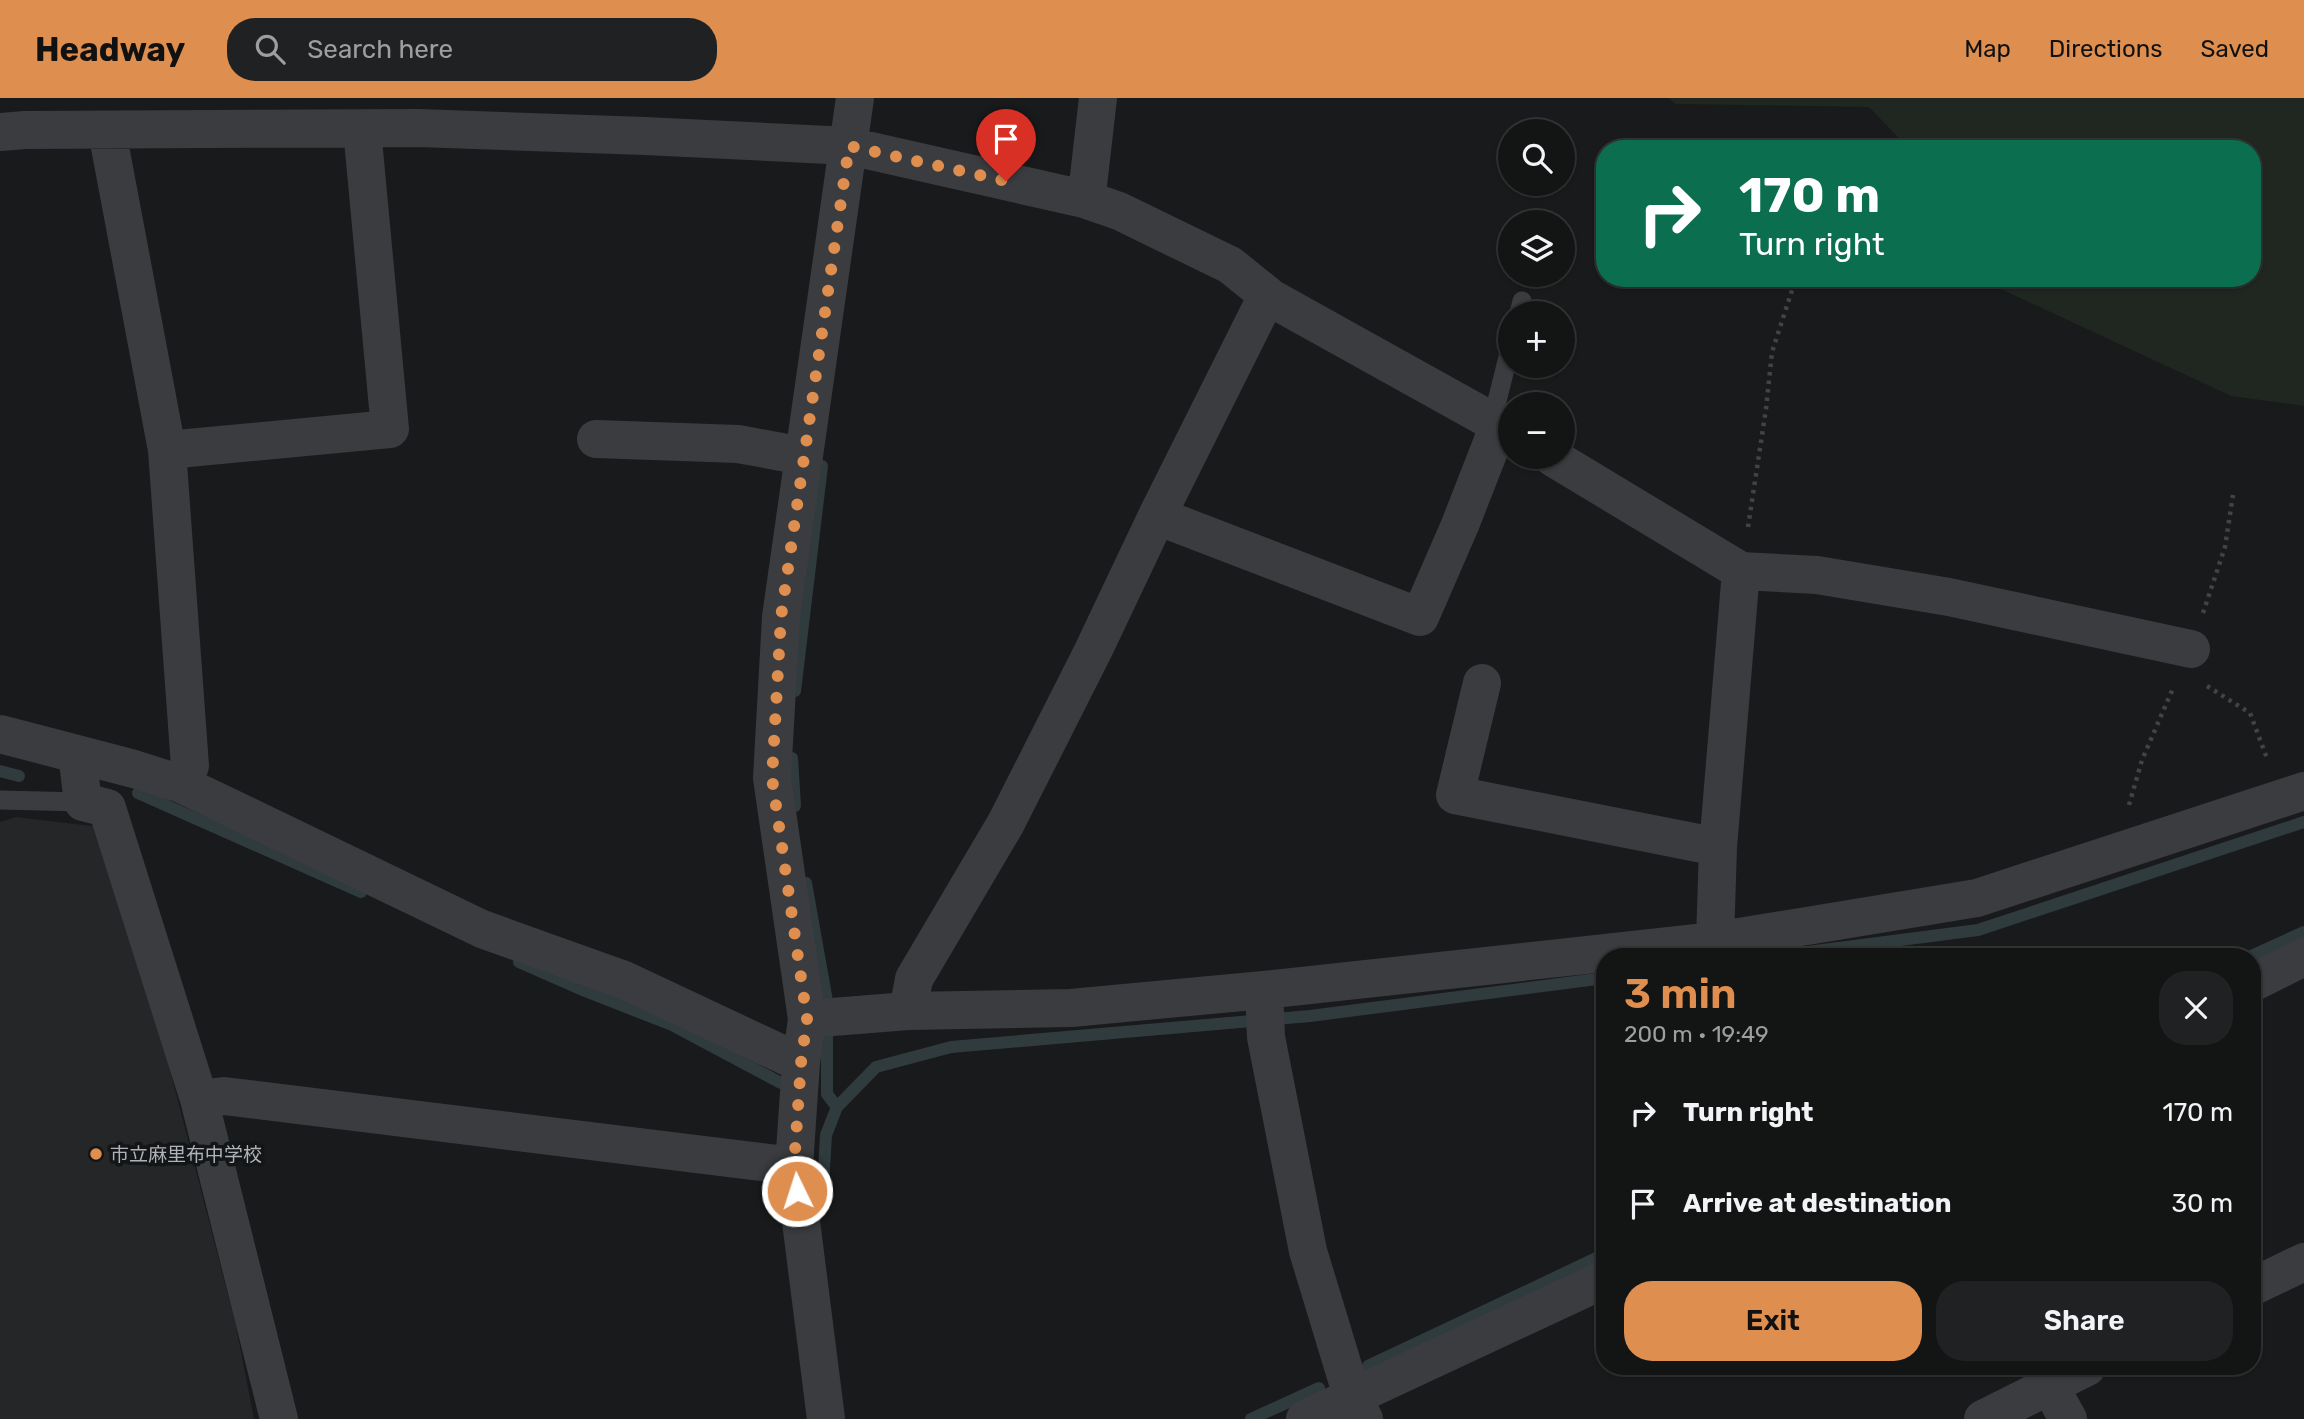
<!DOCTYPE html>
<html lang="en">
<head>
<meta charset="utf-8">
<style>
  body { margin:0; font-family:Rubik,"Noto Sans JP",sans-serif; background:#202122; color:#f1f3f6; height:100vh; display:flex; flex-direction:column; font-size:26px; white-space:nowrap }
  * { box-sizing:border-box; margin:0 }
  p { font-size:23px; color:#9d9ea0 }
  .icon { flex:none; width:38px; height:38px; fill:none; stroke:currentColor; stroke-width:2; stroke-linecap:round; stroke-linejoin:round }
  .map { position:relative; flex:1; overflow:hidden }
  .sheet { position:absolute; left:1596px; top:850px; width:665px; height:427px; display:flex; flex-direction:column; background:#131414; border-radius:28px; box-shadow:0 2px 5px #0004,0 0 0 2px #323334 }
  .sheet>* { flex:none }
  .banner { position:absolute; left:1596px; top:42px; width:665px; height:147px; border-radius:28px; box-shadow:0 2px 5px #0004,0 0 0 2px #323334; background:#0b6e4f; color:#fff; overflow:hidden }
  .tools { position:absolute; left:1498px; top:21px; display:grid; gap:14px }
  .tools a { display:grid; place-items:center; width:77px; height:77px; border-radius:50%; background:#131414; box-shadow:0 2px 5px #0004,0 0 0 2px #323334; font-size:35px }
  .pin { position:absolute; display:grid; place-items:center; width:60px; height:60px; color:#fff; margin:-72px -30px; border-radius:50% 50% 50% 0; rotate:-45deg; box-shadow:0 0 7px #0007 }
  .pin .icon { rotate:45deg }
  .me { position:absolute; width:77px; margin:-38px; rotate:356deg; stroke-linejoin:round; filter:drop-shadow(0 0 5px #0008) }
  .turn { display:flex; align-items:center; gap:24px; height:147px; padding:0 28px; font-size:32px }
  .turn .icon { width:91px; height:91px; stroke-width:2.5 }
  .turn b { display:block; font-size:49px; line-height:60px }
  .round { display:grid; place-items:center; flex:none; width:74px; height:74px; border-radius:28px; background:#202122 }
  .overview { display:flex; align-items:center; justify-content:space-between; height:119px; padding:0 28px }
  h1 { font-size:42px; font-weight:600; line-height:52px; color:#de8e4e }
  .primary-button { display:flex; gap:14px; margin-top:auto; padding:14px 28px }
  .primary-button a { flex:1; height:80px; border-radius:28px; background:#de8e4e; color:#111; font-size:28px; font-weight:600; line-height:80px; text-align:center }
  .primary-button a+a { background:#202122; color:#f1f3f6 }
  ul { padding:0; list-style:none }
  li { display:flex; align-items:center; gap:21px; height:91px; padding:0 28px }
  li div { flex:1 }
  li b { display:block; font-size:26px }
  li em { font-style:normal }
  header { display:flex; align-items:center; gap:42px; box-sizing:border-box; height:98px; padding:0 35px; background:#de8e4e; color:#111 }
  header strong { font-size:33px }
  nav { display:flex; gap:38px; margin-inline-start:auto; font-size:24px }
  .search { width:490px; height:63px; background:#202122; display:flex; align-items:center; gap:18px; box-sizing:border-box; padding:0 24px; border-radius:28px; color:#9d9ea0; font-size:26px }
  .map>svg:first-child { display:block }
  .built { fill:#252628 }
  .green { fill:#202620 }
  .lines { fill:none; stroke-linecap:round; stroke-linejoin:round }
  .stream { stroke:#303b3e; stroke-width:12 }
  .path { stroke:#414446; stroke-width:4.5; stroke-dasharray:3.5 5; stroke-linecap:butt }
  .lane { stroke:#3b3c40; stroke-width:19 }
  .street { stroke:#3b3c40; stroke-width:38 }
  .route { stroke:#de8e4e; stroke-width:12; stroke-dasharray:0 21.6 }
  .poi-dot { fill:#de8e4e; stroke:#141516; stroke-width:2.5 }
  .labels { text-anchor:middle; stroke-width:7; stroke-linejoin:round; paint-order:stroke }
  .poi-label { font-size:19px; fill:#adb3b9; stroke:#141516; text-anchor:start }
</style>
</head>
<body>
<header>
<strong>Headway</strong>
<div class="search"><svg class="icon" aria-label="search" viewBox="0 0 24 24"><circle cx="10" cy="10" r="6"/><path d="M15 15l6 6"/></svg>Search here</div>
<nav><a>Map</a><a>Directions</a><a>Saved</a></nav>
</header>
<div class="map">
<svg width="2304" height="1321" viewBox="0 0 2304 1321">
  <rect width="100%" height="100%" fill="#191a1b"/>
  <path class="built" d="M 16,719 L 100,729 L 147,883 L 236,1228 L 254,1321 L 0,1321 L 0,724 Z"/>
  <path class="green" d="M 1669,0 L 2304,0 L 2304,308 L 2231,298 L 1977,180 L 2252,180 L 2252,51 L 1909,51 L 1869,9 L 1675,6 Z"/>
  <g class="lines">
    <path class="stream" d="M 795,593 L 822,368
      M 792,660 L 795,708
      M 0,673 L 19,678
      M 138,695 L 361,794
      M 806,785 L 827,903 L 827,996 L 837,1009
      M 1768,859 L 1978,832 L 2304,724
      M 2249,859 L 2304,834
      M 519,864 L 585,893 L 672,927 L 781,985
      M 823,1088 L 826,1037 L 837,1009 L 876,969 L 951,949 L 1310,918 L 1605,880
      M 1368,1268 L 1605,1156
      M 1251,1321 L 1319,1290"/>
    <path class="path" d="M 1748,429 L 1766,311 L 1772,254 L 1796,180
      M 2203,515 L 2225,449 L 2233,397
      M 2207,588 L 2250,615 L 2268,663
      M 2129,707 L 2142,662 L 2174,588"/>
    <path class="lane" d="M 1519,215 L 1522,203
      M 1497,326 L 1497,303 L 1510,251
      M 0,702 L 83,704"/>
    <path class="street" d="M 107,33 L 167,352 L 190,668 L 181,686
      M 0,34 L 25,32 L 418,30 L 645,38 L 849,48 L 1084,101 L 1119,113 L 1230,167 L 1271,200 L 1510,333
      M 1084,101 L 1088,87 L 1098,0
      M 596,341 L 738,346 L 803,358
      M 167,352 L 390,331 L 362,31
      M 1552,359 L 1741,473 L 1817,477 L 1949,499 L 2191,551
      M 1157,418 L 1420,519 L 1460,427 L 1492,345 L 1497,326
      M 1482,585 L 1455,697 L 1718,749
      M 0,636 L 134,671 L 181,686 L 482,831 L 624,882 L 801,965
      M 77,656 L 83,704 L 107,710 L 199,1001 L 279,1321
      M 1715,843 L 1718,749 L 1741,473
      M 2252,885 L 2304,859
      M 1264,892 L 1266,939 L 1308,1153 L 1352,1298 L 1364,1321
      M 908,913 L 914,881 L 1006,725 L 1093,553 L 1157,418 L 1260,212 L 1271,200
      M 807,921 L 908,913 L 1071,910 L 1264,892 L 1715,843 L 1977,800 L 2304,693
      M 199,1001 L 224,998 L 794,1068
      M 2252,1189 L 2304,1164
      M 2039,1269 L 2068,1321
      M 826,1321 L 794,1068 L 801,965 L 807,921 L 772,680 L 781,519 L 855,0
      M 1305,1321 L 1605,1181
      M 1983,1321 L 2087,1269"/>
  </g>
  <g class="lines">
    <path class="route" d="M 797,1093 L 794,1068 L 801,965 L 807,921 L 772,680 L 781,519 L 849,48 L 1006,83"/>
  </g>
  <circle class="poi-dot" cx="96" cy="1056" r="7"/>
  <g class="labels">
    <g class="poi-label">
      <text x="110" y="1063">市立麻里布中学校</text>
    </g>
  </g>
</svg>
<div class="tools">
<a><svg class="icon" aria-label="search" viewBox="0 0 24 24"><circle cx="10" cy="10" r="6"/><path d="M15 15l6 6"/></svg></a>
<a><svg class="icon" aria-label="layers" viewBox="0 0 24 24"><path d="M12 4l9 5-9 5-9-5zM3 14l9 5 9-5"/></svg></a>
<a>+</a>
<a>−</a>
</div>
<div class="pin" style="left:1006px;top:83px;background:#d93025"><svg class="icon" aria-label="arrive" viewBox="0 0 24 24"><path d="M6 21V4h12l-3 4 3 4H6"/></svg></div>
<svg class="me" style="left:797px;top:1093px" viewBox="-20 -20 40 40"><circle r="17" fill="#de8e4e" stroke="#fff" stroke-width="3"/><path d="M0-11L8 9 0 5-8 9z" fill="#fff"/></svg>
<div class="banner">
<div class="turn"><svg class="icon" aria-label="right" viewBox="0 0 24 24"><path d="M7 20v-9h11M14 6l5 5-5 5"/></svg><div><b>170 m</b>Turn right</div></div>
</div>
<section class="sheet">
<div class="overview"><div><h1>3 min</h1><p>200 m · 19:49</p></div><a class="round"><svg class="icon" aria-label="close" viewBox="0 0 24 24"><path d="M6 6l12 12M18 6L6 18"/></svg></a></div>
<ul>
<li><svg class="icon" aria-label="right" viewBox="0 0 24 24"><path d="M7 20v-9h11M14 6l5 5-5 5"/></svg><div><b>Turn right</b></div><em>170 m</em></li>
<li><svg class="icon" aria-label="arrive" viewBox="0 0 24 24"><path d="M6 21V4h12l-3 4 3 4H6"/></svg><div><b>Arrive at destination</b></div><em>30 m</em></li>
</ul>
<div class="primary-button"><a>Exit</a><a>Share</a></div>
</section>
</div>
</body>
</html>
